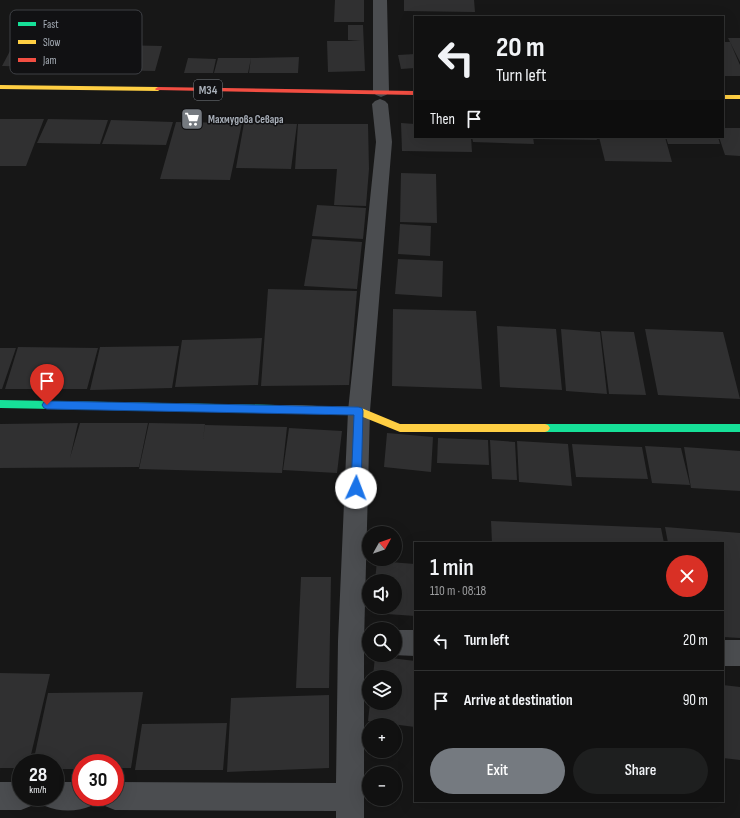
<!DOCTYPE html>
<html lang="en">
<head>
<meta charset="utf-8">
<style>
  body { margin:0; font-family:"Sofia Sans Condensed",sans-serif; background:#1e1f1f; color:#f1f3f6; height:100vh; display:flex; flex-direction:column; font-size:15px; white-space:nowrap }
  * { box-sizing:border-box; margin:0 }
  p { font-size:13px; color:#9c9d9f }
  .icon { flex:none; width:22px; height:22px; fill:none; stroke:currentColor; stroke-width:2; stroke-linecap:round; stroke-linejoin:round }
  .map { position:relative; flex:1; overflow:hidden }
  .panel { position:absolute; left:414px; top:542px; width:310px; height:260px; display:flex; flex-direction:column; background:#111; border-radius:0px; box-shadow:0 4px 16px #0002,0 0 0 1px #303131 }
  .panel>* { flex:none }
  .hud { position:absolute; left:414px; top:16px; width:310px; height:122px; border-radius:0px; box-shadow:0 4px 16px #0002,0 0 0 1px #303131; background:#111; color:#f1f3f6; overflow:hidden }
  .needle { width:26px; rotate:50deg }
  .controls { position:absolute; left:362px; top:526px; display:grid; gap:8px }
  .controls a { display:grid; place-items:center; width:40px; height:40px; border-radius:50%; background:#111; box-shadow:0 4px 16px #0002,0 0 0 1px #303131; font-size:20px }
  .speed { position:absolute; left:12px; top:754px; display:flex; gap:8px; font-size:20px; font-weight:700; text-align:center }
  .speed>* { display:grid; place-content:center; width:52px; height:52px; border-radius:50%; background:#111; box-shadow:0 4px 16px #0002,0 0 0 1px #303131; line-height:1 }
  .speed small { font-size:10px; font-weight:400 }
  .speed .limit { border:6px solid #d22; background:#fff; color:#111 }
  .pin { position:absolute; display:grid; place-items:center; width:34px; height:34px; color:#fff; margin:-41px -17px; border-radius:50% 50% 50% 0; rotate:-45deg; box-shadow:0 0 4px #0007 }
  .pin .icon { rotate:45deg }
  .me { position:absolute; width:44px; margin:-22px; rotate:2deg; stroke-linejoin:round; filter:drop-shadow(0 0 3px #0008) }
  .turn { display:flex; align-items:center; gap:14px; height:84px; padding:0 16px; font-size:18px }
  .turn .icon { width:52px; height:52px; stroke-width:2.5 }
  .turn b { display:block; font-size:28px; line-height:34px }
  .then { display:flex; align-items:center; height:38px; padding:0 16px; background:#0003; gap:8px; font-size:15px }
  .round { display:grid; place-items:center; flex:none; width:42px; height:42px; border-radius:21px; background:#1e1f1f }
  .head { display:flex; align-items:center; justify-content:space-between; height:68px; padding:0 16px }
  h1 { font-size:24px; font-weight:600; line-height:30px }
  .action { display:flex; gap:8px; margin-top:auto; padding:8px 16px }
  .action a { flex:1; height:46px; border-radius:24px; background:#757a80; color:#fff; font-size:16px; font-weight:600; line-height:46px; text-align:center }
  .action a+a { background:#1e1f1f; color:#f1f3f6 }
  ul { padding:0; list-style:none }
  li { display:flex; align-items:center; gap:12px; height:60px; padding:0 16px; border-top:1px solid #303131 }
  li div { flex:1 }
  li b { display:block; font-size:15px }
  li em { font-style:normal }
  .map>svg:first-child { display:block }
  .building { fill:#303031 }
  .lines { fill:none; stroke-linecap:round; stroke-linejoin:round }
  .street { fill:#4b4d50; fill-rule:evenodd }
  .fast { fill:#16e098; fill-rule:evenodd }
  .slow { fill:#ffcf43; fill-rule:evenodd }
  .jam { fill:#f24e42; fill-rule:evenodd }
  .route { fill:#1a73e8; stroke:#114b97 }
  .labels { text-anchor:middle; stroke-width:3; stroke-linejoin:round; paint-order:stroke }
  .far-poi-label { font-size:11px; font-weight:bold; fill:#a8afb8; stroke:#111113; text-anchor:start }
  .shield { fill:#111113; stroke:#7b8086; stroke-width:1 }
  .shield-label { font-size:12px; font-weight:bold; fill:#a8afb8 }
  .key { fill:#111113; stroke:#3e4045; stroke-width:1 }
  .key-label { font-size:11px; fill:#a8afb8 }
</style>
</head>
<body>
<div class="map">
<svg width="740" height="818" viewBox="0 0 740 818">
  <rect width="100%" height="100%" fill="#171717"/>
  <path class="building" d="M 335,0 L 364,0 L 364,22 L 334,22 Z
    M 404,0 L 474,0 L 475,12 L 404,11 Z
    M 348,25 L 363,25 L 365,71 L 328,72 L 327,41 L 361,41 L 348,40 Z
    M 18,36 L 61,37 L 46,67 L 2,66 Z
    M 728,38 L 740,38 L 740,62 Z
    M 723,42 L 730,42 L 740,65 L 740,76 L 723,76 Z
    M 117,45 L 162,46 L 155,71 L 108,70 Z
    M 415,54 L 415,68 L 401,69 L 398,55 Z
    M 299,57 L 298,73 L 249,73 L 251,58 Z
    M 188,58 L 216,59 L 213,73 L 184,73 Z
    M 218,58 L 251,58 L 248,73 L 214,73 Z
    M 0,119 L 44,119 L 26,166 L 0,166 Z
    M 48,119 L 108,120 L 100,144 L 37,143 Z
    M 111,120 L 173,122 L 166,145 L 102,144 Z
    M 176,122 L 242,123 L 230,180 L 160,179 Z
    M 244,123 L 297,124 L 291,169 L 236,168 Z
    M 401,123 L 415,124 L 415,137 L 471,137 L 472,152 L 402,151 Z
    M 298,124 L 368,124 L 369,169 L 358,169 L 369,169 L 366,206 L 334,205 L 337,169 L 295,169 Z
    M 723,128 L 740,128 L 740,156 L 725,155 L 719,137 L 723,137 Z
    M 472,137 L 533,137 L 534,144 L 473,142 Z
    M 534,137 L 596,137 L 597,140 L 535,139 Z
    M 599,137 L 665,137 L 672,162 L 605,161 Z
    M 666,137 L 718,137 L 720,144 L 668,144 Z
    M 401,173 L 436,174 L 437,223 L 400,222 Z
    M 317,205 L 366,208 L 363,239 L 312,236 Z
    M 400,224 L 431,226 L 430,256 L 398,254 Z
    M 312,239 L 362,242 L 357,289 L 304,286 Z
    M 398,259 L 443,261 L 442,297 L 395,294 Z
    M 268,289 L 357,291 L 349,385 L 261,386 Z
    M 393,309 L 476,311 L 482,389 L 392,386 Z
    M 497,326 L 556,329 L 562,390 L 500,387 Z
    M 561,329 L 600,332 L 607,394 L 566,391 Z
    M 645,329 L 723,332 L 740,399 L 658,395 Z
    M 601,331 L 634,332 L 646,395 L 609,394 Z
    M 262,338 L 258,385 L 175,387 L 182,340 Z
    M 179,346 L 172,388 L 90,390 L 100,347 Z
    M 18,347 L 98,348 L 87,389 L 5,389 Z
    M 0,348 L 16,348 L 2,389 L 0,389 Z
    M 78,423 L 70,458 L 80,423 L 148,423 L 139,467 L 0,468 L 0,424 Z
    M 149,423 L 205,424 L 203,439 L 205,425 L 287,427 L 282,473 L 139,469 Z
    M 289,428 L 342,431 L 337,473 L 283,470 Z
    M 387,433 L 433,437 L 431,472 L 384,467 Z
    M 438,438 L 488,440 L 489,465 L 437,463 Z
    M 490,440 L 515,442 L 517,480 L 492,479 Z
    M 517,441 L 568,444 L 572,486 L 519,482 Z
    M 572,444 L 642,447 L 648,479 L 576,477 Z
    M 645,446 L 681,448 L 690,485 L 652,483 Z
    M 684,447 L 740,451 L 740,491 L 691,488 Z
    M 491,521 L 661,528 L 664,543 L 492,543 Z
    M 665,527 L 740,533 L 740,638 L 723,637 L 723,543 L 668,543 Z
    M 377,561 L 415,564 L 415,616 L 373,613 L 374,607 L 395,607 L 395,581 L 375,581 Z
    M 301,577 L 331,577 L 329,688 L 296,688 Z
    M 375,656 L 415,661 L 415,727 L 368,721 L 370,703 L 395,703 L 395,677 L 373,677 Z
    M 0,673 L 50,674 L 29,763 L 21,763 L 21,768 L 0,768 Z
    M 723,685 L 740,687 L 740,760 L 723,758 Z
    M 143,692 L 131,768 L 115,768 L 115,763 L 81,763 L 81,769 L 55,769 L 55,763 L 33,763 L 48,693 Z
    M 329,695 L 329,768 L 227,772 L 231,698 Z
    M 227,723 L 223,770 L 135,770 L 142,724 Z"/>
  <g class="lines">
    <path class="street" d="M 373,0 L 387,0 L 389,92 L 386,95 L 381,97 L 376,95 L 373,92 Z
      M 380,99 L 385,101 L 388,104 L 392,142 L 370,411 L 364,641 L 364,818 L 336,818 L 336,811 L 115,810 L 105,806 L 101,797 L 115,797 L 115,782 L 336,783 L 338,641 L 348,411 L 376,142 L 372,104 L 375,101 Z
      M 395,630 L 415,630 L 415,656 L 393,655 L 395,655 Z
      M 723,640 L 740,640 L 740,666 L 723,666 Z
      M 0,782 L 21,782 L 21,797 L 35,797 L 31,806 L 21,810 L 0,810 Z
      M 55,782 L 81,782 L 81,797 L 95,797 L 91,806 C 76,812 60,812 45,806 L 41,797 L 55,797 Z"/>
    <path class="fast" d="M 0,400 L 275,405 L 278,406 L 280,409 L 278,412 L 275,413 L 0,408 Z
      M 545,424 L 740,424 L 740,432 L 545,432 L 542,431 L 540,428 L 542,425 Z"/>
    <path class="slow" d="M 0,85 L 158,87 L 161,89 L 158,91 L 0,89 Z
      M 723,95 L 740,95 L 740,99 L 723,99 Z
      M 275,405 L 359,407 L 400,424 L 545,424 L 548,425 L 550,428 L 548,431 L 545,432 L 400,432 L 358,415 L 275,413 L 272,412 L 270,409 L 272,406 Z"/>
    <path class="jam" d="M 158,87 L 415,91 L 415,95 L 156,90 L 155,89 Z"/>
  </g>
  <path class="route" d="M 47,401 L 358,407 L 362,408 L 363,411 L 361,488 L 360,491 L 356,492 L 353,491 L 351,488 L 354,415 L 47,409 L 44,408 L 42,405 L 44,402 Z"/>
  <defs>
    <g id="supermarket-square" transform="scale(1.15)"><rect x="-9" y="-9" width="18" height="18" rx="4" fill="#757a80" stroke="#111113"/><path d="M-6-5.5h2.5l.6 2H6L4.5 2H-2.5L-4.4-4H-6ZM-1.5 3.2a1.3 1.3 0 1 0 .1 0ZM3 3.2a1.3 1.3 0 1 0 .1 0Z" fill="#fff"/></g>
  </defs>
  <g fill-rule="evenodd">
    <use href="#supermarket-square" x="192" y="119"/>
  </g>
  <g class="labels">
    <g class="far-poi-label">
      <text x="208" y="123">Махмудова Севара</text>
    </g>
    <rect class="shield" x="194" y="80" width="28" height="20" rx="3"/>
    <g class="shield-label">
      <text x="208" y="94">M34</text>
    </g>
  </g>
  <rect x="10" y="10" width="132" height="64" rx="6" class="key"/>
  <rect x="18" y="22" width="18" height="4" fill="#16e098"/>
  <rect x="18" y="40" width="18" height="4" fill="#ffcf43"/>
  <rect x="18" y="58" width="18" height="4" fill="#f24e42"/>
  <g class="key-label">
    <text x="43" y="28">Fast</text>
    <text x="43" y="46">Slow</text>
    <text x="43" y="64">Jam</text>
  </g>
</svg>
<div class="controls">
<a><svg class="needle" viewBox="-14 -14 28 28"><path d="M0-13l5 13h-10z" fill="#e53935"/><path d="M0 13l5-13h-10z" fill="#9c9d9f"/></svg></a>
<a><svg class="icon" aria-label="sound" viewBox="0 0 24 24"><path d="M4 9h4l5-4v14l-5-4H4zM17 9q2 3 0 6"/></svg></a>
<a><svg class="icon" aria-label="search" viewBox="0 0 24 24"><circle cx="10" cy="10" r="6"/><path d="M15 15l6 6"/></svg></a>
<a><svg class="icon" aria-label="layers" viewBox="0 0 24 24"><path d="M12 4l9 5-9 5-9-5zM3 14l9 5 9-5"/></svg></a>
<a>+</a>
<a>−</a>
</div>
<div class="speed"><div>28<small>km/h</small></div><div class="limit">30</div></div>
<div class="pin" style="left:47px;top:405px;background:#d93025"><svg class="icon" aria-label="arrive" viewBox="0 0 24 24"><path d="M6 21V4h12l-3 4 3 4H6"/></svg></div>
<svg class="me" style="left:356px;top:488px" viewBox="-20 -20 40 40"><circle r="19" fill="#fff"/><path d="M0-13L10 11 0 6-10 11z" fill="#1a73e8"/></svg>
<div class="hud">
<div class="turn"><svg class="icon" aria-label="left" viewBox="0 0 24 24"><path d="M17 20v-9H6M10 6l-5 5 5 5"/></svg><div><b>20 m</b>Turn left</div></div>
<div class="then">Then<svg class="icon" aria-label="arrive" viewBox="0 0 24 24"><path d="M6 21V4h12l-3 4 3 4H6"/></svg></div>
</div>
<section class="panel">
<div class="head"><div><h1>1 min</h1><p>110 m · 08:18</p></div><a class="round" style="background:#d93025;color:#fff"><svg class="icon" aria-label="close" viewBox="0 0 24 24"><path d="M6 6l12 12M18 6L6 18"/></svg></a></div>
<ul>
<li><svg class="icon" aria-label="left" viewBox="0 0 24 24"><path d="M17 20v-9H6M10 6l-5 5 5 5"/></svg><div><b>Turn left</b></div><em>20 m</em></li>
<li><svg class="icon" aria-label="arrive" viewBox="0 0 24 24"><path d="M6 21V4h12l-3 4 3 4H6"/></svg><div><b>Arrive at destination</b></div><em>90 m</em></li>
</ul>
<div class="action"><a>Exit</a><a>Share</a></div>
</section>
</div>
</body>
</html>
